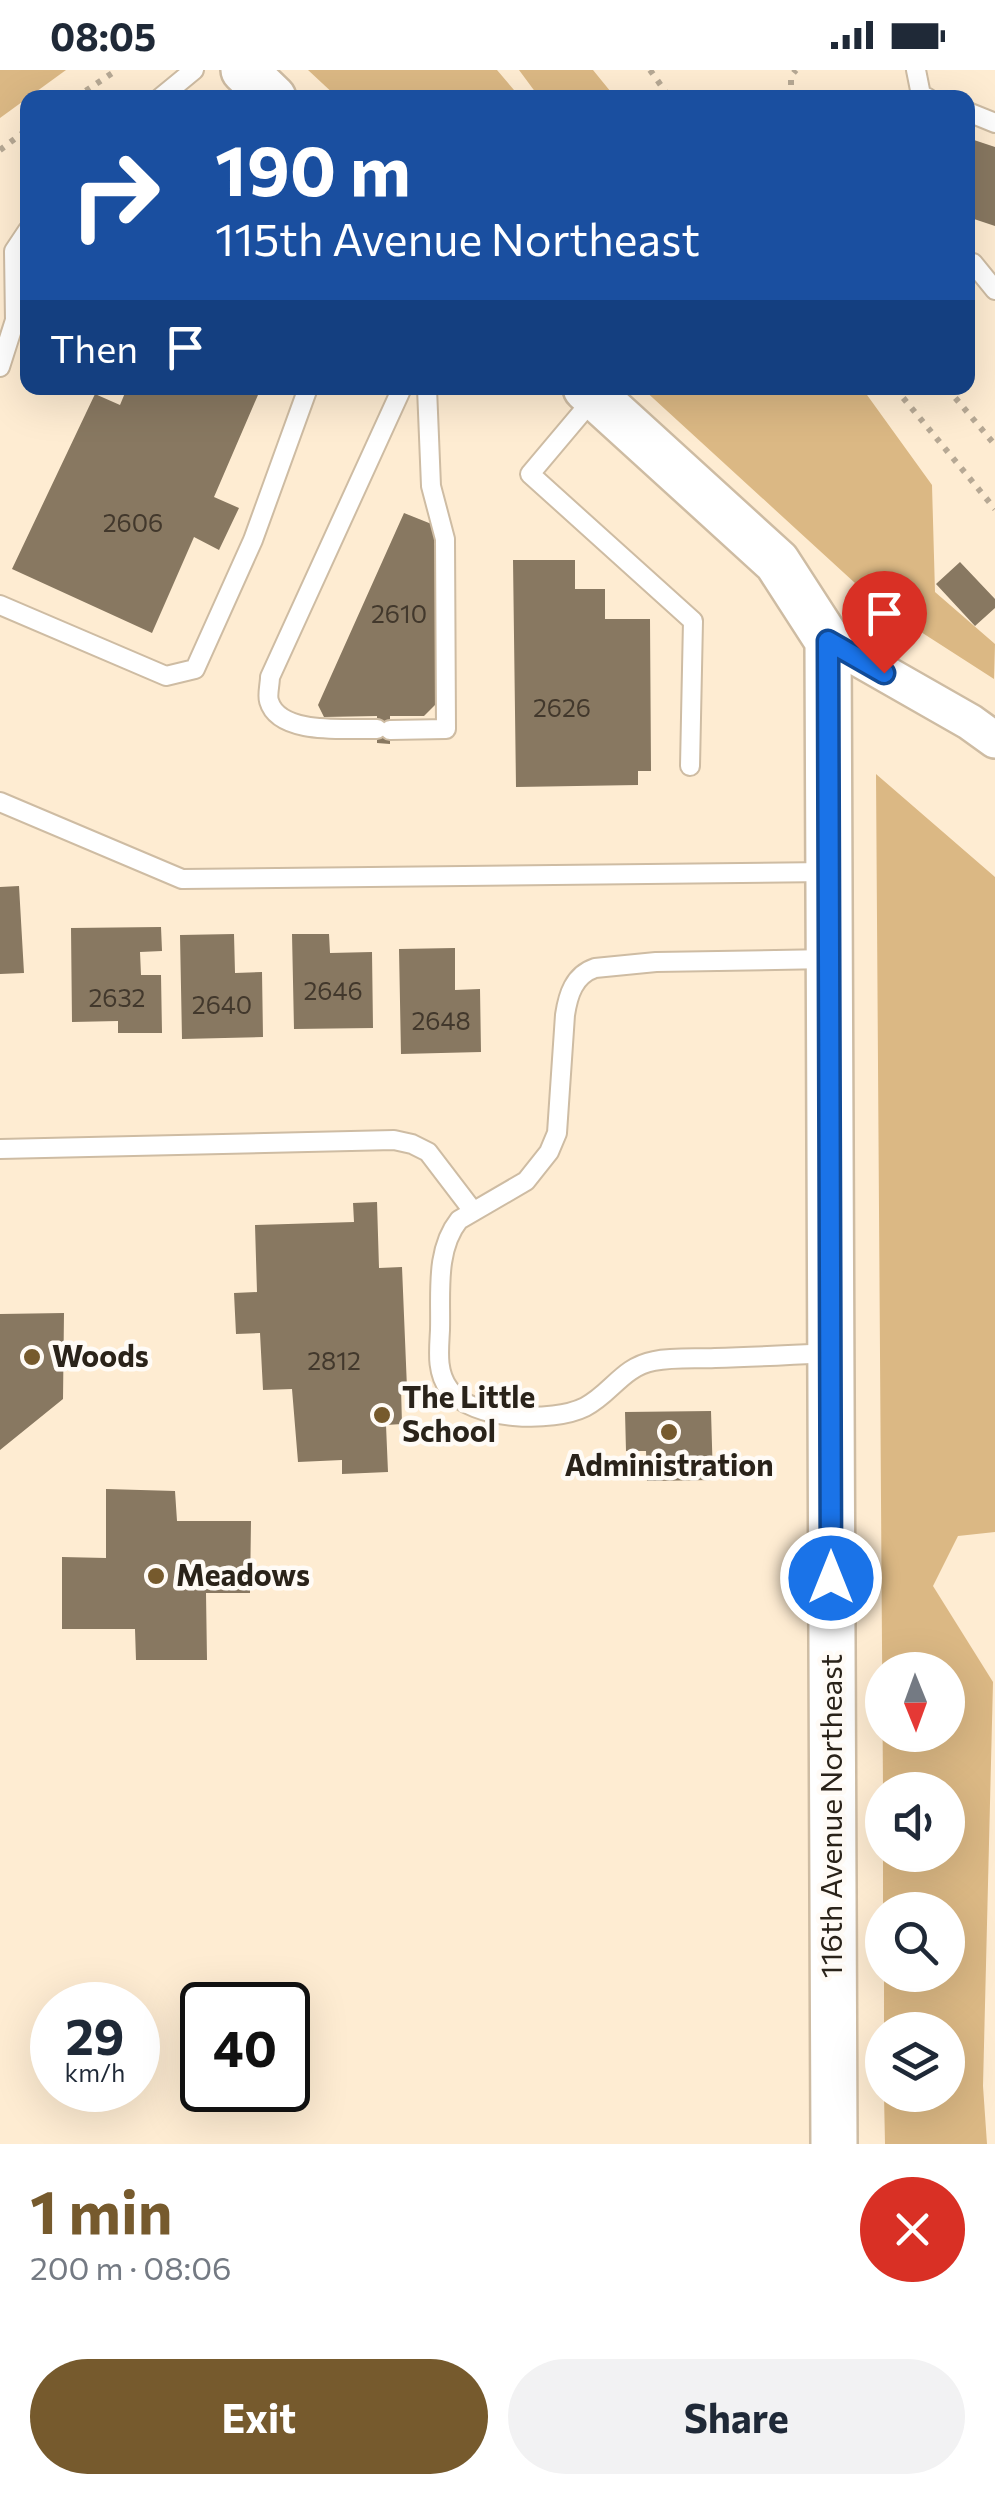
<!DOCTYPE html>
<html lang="en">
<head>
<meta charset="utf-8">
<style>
  body { margin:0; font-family:Commissioner,sans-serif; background:#f2f2f3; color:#1f2937; height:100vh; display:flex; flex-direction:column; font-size:38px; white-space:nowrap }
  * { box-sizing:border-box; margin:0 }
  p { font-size:32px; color:#747a83 }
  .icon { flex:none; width:55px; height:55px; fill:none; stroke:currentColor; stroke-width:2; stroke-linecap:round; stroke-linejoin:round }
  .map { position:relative; height:2074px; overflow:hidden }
  .details { display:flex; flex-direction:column; background:#fff; flex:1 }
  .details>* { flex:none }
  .banner { position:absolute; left:20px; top:20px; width:955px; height:305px; border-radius:20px; box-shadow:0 10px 40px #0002; background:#1a4fa0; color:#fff; overflow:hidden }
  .needle { width:65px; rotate:179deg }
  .fabs { position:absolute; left:865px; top:1582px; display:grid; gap:20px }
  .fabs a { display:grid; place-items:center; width:100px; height:100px; border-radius:50%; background:#fff; box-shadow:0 10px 40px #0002; font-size:50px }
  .speed { position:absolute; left:30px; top:1912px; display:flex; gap:20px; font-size:50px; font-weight:700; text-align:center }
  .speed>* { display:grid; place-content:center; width:130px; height:130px; border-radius:50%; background:#fff; box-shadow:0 10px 40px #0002; line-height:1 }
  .speed small { font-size:25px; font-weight:400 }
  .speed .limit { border:5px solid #111; border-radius:15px; background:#fff; color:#111 }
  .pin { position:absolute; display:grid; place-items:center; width:85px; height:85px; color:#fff; margin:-102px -42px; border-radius:50% 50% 50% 0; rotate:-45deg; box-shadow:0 0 10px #0007 }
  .pin .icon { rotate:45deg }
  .me { position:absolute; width:110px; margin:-55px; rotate:0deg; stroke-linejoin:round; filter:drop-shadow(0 0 8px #0008) }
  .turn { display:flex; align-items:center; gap:35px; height:210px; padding:0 30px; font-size:45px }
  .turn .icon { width:130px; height:130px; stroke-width:2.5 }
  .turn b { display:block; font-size:70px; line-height:85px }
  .then { display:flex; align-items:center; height:95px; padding:0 30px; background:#0003; gap:20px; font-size:38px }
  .round { display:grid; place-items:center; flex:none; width:105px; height:105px; border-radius:52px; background:#f2f2f3 }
  .headline { display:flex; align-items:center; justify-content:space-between; height:170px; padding:0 30px }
  h1 { font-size:60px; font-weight:700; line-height:75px; color:#765a2d }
  .cta { display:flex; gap:20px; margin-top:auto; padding:20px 30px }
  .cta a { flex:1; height:115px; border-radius:60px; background:#765a2d; color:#fff; font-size:40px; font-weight:700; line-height:115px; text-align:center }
  .cta a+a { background:#f2f2f3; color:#1f2937 }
  .status { display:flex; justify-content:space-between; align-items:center; height:70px; padding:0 50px; background:#fff; direction:ltr }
  .status svg { height:28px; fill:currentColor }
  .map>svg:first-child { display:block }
  .green { fill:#dbb884; fill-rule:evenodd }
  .building { fill:#887861 }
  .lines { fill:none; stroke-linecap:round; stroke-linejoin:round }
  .service-casing { stroke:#cebca3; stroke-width:22 }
  .minor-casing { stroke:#cebca3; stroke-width:40 }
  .tertiary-casing { stroke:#cebca3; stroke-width:50 }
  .path { stroke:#b6a894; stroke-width:6; stroke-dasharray:5 8; stroke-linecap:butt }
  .service { stroke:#fff; stroke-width:18 }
  .minor { stroke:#fff; stroke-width:35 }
  .tertiary { stroke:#fff; stroke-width:45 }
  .route-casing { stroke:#114b97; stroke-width:25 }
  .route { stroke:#1a73e8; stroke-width:18 }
  .poi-dot { fill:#765a2d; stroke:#fffbf6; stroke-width:4 }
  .labels { text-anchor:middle; stroke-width:9; stroke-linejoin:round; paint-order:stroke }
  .number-label { font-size:25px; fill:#42382c }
  .poi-label { font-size:30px; font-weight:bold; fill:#2a231a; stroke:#fffbf6; text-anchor:start }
  .street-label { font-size:30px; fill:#2a231a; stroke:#fffbf6 }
</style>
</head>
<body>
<div class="status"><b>08:05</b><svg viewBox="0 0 49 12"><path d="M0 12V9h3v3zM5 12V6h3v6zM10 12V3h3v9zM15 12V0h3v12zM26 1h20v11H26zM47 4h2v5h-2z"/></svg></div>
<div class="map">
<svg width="995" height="2074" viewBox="0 0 995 2074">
  <rect width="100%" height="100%" fill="#feecd2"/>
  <path class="green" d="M 0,0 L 66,0 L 0,48 Z
    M 308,0 L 497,0 L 520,27 L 337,27 Z
    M 519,0 L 593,0 L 615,27 L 539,27 Z
    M 642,318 L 776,318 L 780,321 L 781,318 L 862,318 L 932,415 L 935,522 L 995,574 L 994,609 L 879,535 Z
    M 876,704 L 995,807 L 995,1462 L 958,1466 L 933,1516 L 993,1612 L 983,2016 L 987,2074 L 885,2074 L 884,2025 L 948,2025 L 948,1960 L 884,1960 L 884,1905 L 948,1905 L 948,1840 L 883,1840 L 883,1785 L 948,1785 L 948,1720 L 883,1720 ZM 948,1600 L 948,1665 L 882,1665 L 882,1600 Z"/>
  <path class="building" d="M 968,68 L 995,77 L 995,156 L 968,147 Z
    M 127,318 L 261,318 L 214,427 L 239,438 L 219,480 L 194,467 L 152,563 L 12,499 L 95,324 L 120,335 Z
    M 404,443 L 439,457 L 440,630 L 424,646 L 390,646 L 390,674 L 377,673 L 377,646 L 324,647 L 318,635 Z
    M 513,490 L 575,490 L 575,519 L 605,519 L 605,549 L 650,549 L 651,701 L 638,701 L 638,715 L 516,717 Z
    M 960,492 L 995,529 L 995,538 L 975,556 L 936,514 Z
    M 19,816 L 24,903 L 0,904 L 0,817 Z
    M 161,857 L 162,881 L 140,882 L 141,905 L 161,905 L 162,963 L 118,963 L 118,951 L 72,952 L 71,858 Z
    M 234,864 L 235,903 L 262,902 L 263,967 L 182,969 L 180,865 Z
    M 292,864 L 329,864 L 330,883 L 372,882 L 373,958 L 294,959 Z
    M 455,878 L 455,920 L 480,919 L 481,982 L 401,984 L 399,879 Z
    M 377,1132 L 379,1198 L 402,1197 L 407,1318 L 401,1318 L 402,1354 L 386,1355 L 388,1402 L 342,1404 L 342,1390 L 298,1392 L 292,1319 L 263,1320 L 260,1263 L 236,1264 L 234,1223 L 257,1222 L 255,1155 L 354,1152 L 353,1133 Z
    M 64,1243 L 63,1329 L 0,1380 L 0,1244 Z
    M 711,1341 L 713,1410 L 647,1411 L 646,1381 L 626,1381 L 625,1342 Z
    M 106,1419 L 175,1421 L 177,1451 L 251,1451 L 250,1523 L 206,1523 L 207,1590 L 136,1590 L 135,1559 L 62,1559 L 62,1487 L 106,1488 Z"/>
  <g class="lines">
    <g class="service-casing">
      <path id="service" d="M 916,0 L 921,25 L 928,28
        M 160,28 L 194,0
        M 968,42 L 995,53
        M 973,193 L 995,220
        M 0,297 L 15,250 L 14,181 L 28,160
        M 594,328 L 530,404 L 693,551 L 690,696
        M 0,535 L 166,606 L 195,599 L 253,470 L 308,318
        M 377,659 C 348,658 279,666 269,631 C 267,625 270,614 270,607 L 402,318
        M 390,660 L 446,659 L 445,469 L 431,416 L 427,318
        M 0,732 L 182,809 L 828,802
        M 829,889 L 656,892 L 595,898 C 574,905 568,925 565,945 L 557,1063 L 549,1082 L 526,1111 L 459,1150 C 435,1180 441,1224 440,1260 C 439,1280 436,1302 449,1319 C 472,1351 553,1353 585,1337 C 612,1323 622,1297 654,1291 C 674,1287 695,1289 715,1288 C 753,1287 792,1285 830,1283
        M 0,1079 L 394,1070 L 412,1074 L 428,1082 L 473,1141"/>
    </g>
    <g class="minor-casing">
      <path id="minor" d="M 828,571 L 970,652 L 995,670"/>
    </g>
    <g class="tertiary-casing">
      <path id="tertiary" d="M 244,0 L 273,28
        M 586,318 L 777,492 L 828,571 L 834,2074"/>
    </g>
    <path class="path" d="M 650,0 L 670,28
      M 75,28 L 117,0
      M 791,28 L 791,6 L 796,0
      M 0,80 L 28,59
      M 895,318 L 995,439
      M 947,318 L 995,375"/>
    <use href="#service" class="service"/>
    <use href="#minor" class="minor"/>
    <use href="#tertiary" class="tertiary"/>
  </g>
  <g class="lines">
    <g class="route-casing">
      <path id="route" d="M 831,1508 L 828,571 L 884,603"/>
    </g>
    <use href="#route" class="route"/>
  </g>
  <g class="poi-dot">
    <circle cx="32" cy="1287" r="10"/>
    <circle cx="382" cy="1345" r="10"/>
    <circle cx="669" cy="1362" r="10"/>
    <circle cx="156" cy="1506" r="10"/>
  </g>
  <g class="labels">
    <g class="number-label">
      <text x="133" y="462">2606</text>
      <text x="399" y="553">2610</text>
      <text x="562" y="647">2626</text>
      <text x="333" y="930">2646</text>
      <text x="117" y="937">2632</text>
      <text x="222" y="944">2640</text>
      <text x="441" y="960">2648</text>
      <text x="334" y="1300">2812</text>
    </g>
    <g class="poi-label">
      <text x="52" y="1297">Woods</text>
      <text x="402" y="1338">The Little<tspan x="402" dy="34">School</tspan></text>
      <text x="669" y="1406" text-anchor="middle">Administration</text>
      <text x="176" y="1516">Meadows</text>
    </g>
    <g class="street-label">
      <text transform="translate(832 1746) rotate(-90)" y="10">116th Avenue Northeast</text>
    </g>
  </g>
</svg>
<div class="fabs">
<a><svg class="needle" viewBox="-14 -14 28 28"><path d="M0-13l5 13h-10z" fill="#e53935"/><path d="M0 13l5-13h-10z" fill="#747a83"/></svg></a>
<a><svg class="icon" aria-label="sound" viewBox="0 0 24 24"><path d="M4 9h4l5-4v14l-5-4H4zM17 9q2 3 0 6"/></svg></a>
<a><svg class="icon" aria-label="search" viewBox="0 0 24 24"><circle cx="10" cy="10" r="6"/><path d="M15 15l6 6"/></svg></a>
<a><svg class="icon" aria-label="layers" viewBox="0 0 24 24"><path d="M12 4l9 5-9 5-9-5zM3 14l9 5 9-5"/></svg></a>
</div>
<div class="speed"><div>29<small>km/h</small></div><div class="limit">40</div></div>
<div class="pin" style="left:884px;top:603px;background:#d93025"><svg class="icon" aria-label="arrive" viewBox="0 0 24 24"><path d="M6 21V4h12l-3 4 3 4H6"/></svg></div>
<svg class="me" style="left:831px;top:1508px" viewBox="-20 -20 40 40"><circle r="17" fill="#1a73e8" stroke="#fff" stroke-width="3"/><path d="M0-11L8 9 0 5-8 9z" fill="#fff"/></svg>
<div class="banner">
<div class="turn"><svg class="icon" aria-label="right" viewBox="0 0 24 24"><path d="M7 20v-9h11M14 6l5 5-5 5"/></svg><div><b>190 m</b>115th Avenue Northeast</div></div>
<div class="then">Then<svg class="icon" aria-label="arrive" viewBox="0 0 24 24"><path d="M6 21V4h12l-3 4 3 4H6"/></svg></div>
</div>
</div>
<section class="details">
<div class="headline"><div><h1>1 min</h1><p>200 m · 08:06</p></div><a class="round" style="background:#d93025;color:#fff"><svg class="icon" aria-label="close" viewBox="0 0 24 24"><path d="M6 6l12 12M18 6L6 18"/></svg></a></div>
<div class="cta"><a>Exit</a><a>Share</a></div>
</section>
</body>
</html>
